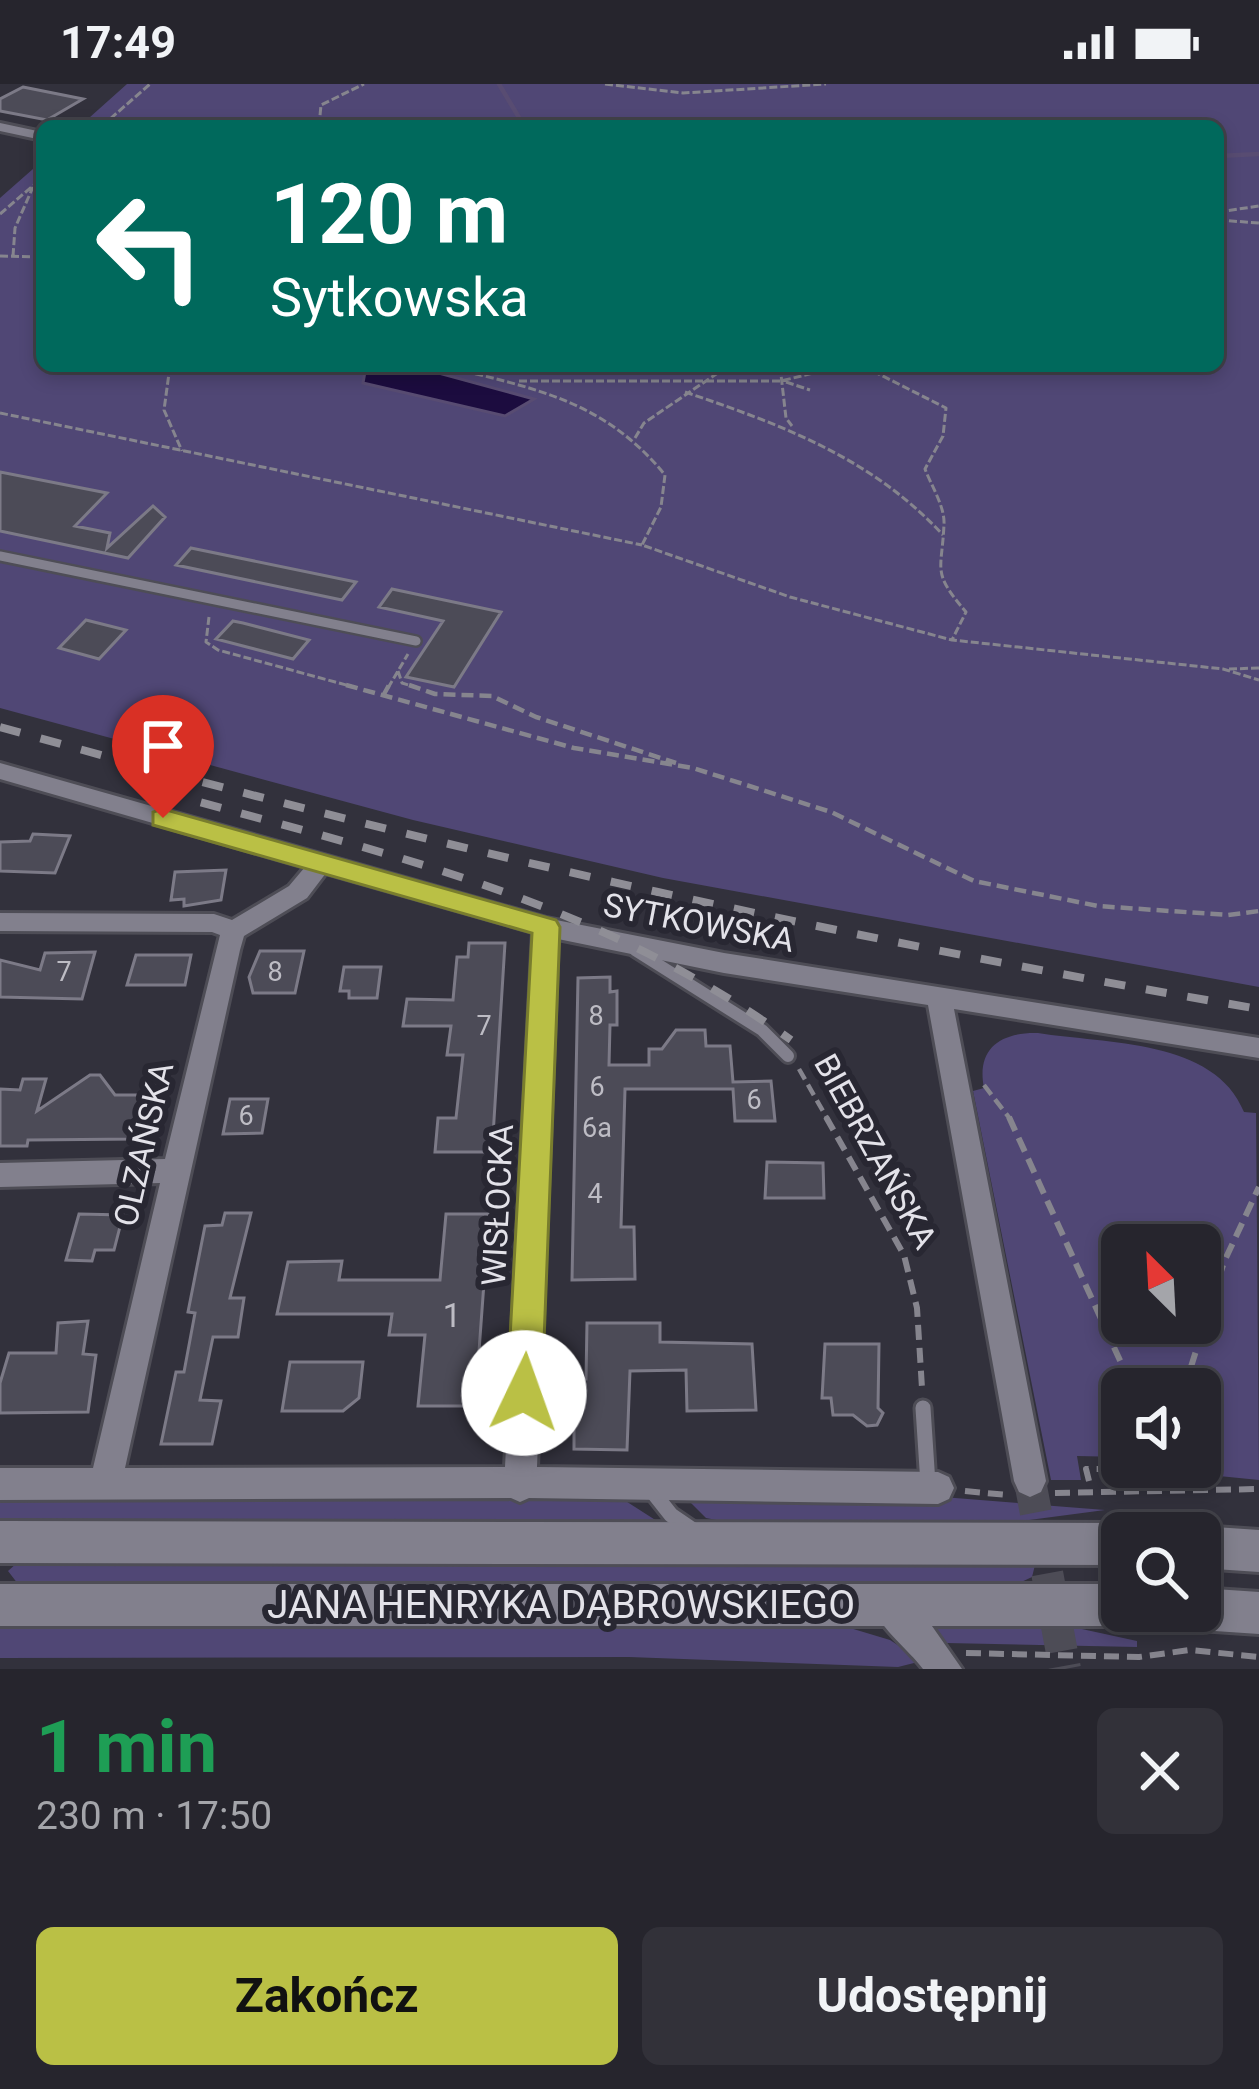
<!DOCTYPE html>
<html lang="pl">
<head>
<meta charset="utf-8">
<style>
  body { margin:0; font-family:Roboto,sans-serif; background:#323139; color:#f1f3f6; height:100vh; display:flex; flex-direction:column; font-size:45px; white-space:nowrap }
  * { box-sizing:border-box; margin:0 }
  p { font-size:39px; color:#a4a5aa }
  .icon { flex:none; width:66px; height:66px; fill:none; stroke:currentColor; stroke-width:2; stroke-linecap:round; stroke-linejoin:round }
  .map { position:relative; height:1585px; overflow:hidden }
  .drawer { display:flex; flex-direction:column; background:#26252d; flex:1 }
  .drawer>* { flex:none }
  .hud { position:absolute; left:36px; top:36px; width:1188px; height:252px; border-radius:18px; box-shadow:0 6px 18px #0003,0 0 0 3px #424249; background:#00695c; color:#fff; overflow:hidden }
  .needle { width:78px; rotate:336deg }
  .controls { position:absolute; left:1101px; top:1140px; display:grid; gap:24px }
  .controls a { display:grid; place-items:center; width:120px; height:120px; border-radius:18px; background:#26252d; box-shadow:0 6px 18px #0003,0 0 0 3px #424249; font-size:60px }
  .pin { position:absolute; display:grid; place-items:center; width:102px; height:102px; color:#fff; margin:-123px -51px; border-radius:50% 50% 50% 0; rotate:-45deg; box-shadow:0 0 12px #0007 }
  .pin .icon { rotate:45deg }
  .me { position:absolute; width:132px; margin:-66px; rotate:3deg; stroke-linejoin:round; filter:drop-shadow(0 0 9px #0008) }
  .turn { display:flex; align-items:center; gap:42px; height:252px; padding:0 36px; font-size:54px }
  .turn .icon { width:156px; height:156px; stroke-width:2.5 }
  .turn b { display:block; font-size:84px; line-height:102px }
  .round { display:grid; place-items:center; flex:none; width:126px; height:126px; border-radius:18px; background:#323139 }
  .overview { display:flex; align-items:center; justify-content:space-between; height:204px; padding:0 36px }
  h1 { font-size:72px; font-weight:700; line-height:90px; color:#1e9e55 }
  .button { display:flex; gap:24px; margin-top:auto; padding:24px 36px }
  .button a { flex:1; height:138px; border-radius:18px; background:#bac045; color:#111; font-size:48px; font-weight:700; line-height:138px; text-align:center }
  .button a+a { background:#323139; color:#f1f3f6 }
  .status { display:flex; justify-content:space-between; align-items:center; height:84px; padding:0 60px; background:#26252d; direction:ltr }
  .status svg { height:33px; fill:currentColor }
  .map>svg:first-child { display:block }
  .green { fill:#504775; fill-rule:evenodd }
  .water { fill:#1c0c3f; stroke:#584c72; stroke-width:3 }
  .lines { fill:none; stroke-linecap:round; stroke-linejoin:round }
  .stream { stroke:#584c72; stroke-width:4.5 }
  .building { fill:#4c4b57; stroke:#7c7a87; stroke-width:3 }
  .street-tunnel { stroke:#4d4c56; stroke-width:32; stroke-dasharray:32 15; stroke-linecap:butt }
  .lane-far2-casing { stroke:#4e4d56; stroke-width:14 }
  .lane-far1-casing { stroke:#4e4d56; stroke-width:18 }
  .lane-casing { stroke:#4e4d56; stroke-width:21 }
  .street-casing { stroke:#4e4d56; stroke-width:6 }
  .secondary-casing { stroke:#4e4d56; stroke-width:6 }
  .path-far2 { stroke:#86858e; stroke-width:3; stroke-dasharray:8 3; stroke-linecap:butt }
  .path-far1 { stroke:#86858e; stroke-width:4.5; stroke-dasharray:12 6; stroke-linecap:butt }
  .path { stroke:#86858e; stroke-width:6; stroke-dasharray:15 8; stroke-linecap:butt }
  .lane-far2 { stroke:#82808d; stroke-width:9 }
  .lane-far1 { stroke:#82808d; stroke-width:12 }
  .lane { stroke:#82808d; stroke-width:15 }
  .street { fill:#82808d; fill-rule:evenodd }
  .secondary { fill:#82808d; fill-rule:evenodd }
  .rail { stroke:#8f8e96; stroke-width:8; stroke-dasharray:21 21; stroke-linecap:butt }
  .route { fill:#bac045; stroke:#797d2d; stroke-width:3 }
  .labels { text-anchor:middle; stroke-width:12; stroke-linejoin:round; paint-order:stroke }
  .number-label { font-size:27px; fill:#bdbcc4 }
  .street-label { font-size:33px; fill:#e3e2e9; stroke:#282732 }
  .near-number-label { font-size:33px; fill:#bdbcc4 }
  .near-street-label { font-size:39px; fill:#e3e2e9; stroke:#282732 }
</style>
</head>
<body>
<div class="status"><b>17:49</b><svg viewBox="0 0 49 12"><path d="M0 12V9h3v3zM5 12V6h3v6zM10 12V3h3v9zM15 12V0h3v12zM26 1h20v11H26zM47 4h2v5h-2z"/></svg></div>
<div class="map">
<svg width="1259" height="1585" viewBox="0 0 1259 1585">
  <rect width="100%" height="100%" fill="#32313c"/>
  <path class="green" d="M 127,0 L 1259,0 L 1259,903 L 663,794 L 413,736 L 0,624 L 0,114 L 42,77 L 42,282 L 1218,282 L 1218,42 L 80,42 Z
    M 1038,949 C 1106,960 1215,955 1244,1028 L 1256,1029 L 1259,1396 L 1209,1391 L 1192,1383 L 1200,1383 L 1200,1305 L 1122,1305 L 1122,1373 L 1077,1372 L 1081,1396 L 1051,1396 L 973,1007 L 984,1004 C 976,964 1001,948 1038,949 ZM 1122,1161 L 1200,1161 L 1200,1239 L 1122,1239 Z
    M 0,1407 L 621,1414 L 660,1439 L 0,1440 Z
    M 682,1410 L 905,1410 L 1105,1426 L 1014,1438 L 732,1439 L 706,1434 Z
    M 522,1477 L 1035,1481 L 1032,1493 L 1017,1500 L 18,1500 L 8,1487 L 17,1479 Z
    M 936,1540 L 1068,1542 L 1137,1557 L 1137,1563 L 946,1559 L 935,1548 Z
    M 840,1541 L 890,1556 L 922,1577 L 898,1583 L 629,1573 L 0,1574 L 0,1542 Z"/>
  <path class="water" d="M 366,282 L 413,282 L 534,315 L 505,332 L 363,299 Z"/>
  <g class="lines">
    <path class="stream" d="M 499,0 L 524,42
      M 1218,72 L 1259,70"/>
  </g>
  <path class="building" d="M 23,3 L 83,15 L 47,36 L 0,27 L 0,15 Z
    M 0,388 L 107,409 L 75,442 L 110,449 L 107,464 L 153,422 L 165,433 L 128,474 L 0,447 Z
    M 191,464 L 356,498 L 342,516 L 176,481 Z
    M 392,505 L 501,528 L 454,603 L 406,593 L 443,537 L 379,523 Z
    M 86,536 L 126,546 L 99,575 L 59,564 Z
    M 233,537 L 243,539 L 309,556 L 293,575 L 216,555 Z
    M 33,750 L 70,752 L 55,789 L 0,787 L 0,758 L 30,757 Z
    M 226,786 L 221,816 L 184,822 L 184,815 L 171,816 L 175,788 Z
    M 469,859 L 505,859 L 492,1068 L 435,1068 L 438,1034 L 456,1034 L 463,971 L 447,971 L 451,942 L 403,942 L 407,915 L 453,916 L 457,873 L 468,873 Z
    M 260,867 L 304,867 L 295,909 L 253,909 L 249,893 Z
    M 95,868 L 82,915 L 0,913 L 0,876 L 40,886 L 45,869 Z
    M 136,871 L 191,871 L 185,901 L 127,901 Z
    M 344,883 L 381,883 L 377,914 L 349,914 L 349,907 L 340,907 Z
    M 610,893 L 610,908 L 617,907 L 617,941 L 610,941 L 609,981 L 649,981 L 649,965 L 662,965 L 676,946 L 705,946 L 706,962 L 730,962 L 733,998 L 771,997 L 775,1037 L 735,1037 L 733,1005 L 625,1005 L 621,1143 L 634,1143 L 635,1195 L 572,1196 L 578,894 Z
    M 90,991 L 100,991 L 115,1011 L 147,1011 L 136,1055 L 28,1056 L 27,1062 L 0,1062 L 0,1005 L 20,1006 L 23,995 L 46,995 L 37,1027 Z
    M 230,1015 L 268,1015 L 262,1049 L 223,1050 Z
    M 767,1078 L 823,1079 L 824,1114 L 765,1114 Z
    M 225,1129 L 251,1129 L 230,1214 L 244,1214 L 238,1253 L 213,1253 L 200,1316 L 221,1317 L 212,1360 L 161,1360 L 176,1288 L 184,1288 L 195,1229 L 188,1228 L 205,1142 L 222,1141 Z
    M 79,1130 L 123,1131 L 114,1166 L 95,1166 L 92,1177 L 66,1176 Z
    M 446,1130 L 489,1130 L 475,1322 L 418,1322 L 425,1251 L 389,1251 L 392,1230 L 277,1230 L 288,1178 L 342,1177 L 339,1196 L 440,1196 Z
    M 88,1237 L 83,1270 L 96,1271 L 88,1328 L 0,1329 L 0,1299 L 9,1269 L 56,1269 L 58,1239 Z
    M 587,1239 L 660,1239 L 660,1258 L 752,1260 L 756,1326 L 687,1327 L 686,1286 L 630,1287 L 627,1366 L 574,1365 L 574,1344 L 566,1344 L 567,1313 L 572,1313 L 573,1295 L 586,1295 Z
    M 825,1260 L 879,1260 L 878,1324 L 883,1329 L 877,1341 L 867,1342 L 853,1331 L 833,1331 L 831,1314 L 822,1314 Z
    M 290,1278 L 363,1278 L 359,1314 L 343,1327 L 282,1327 Z"/>
  <g class="lines">
    <path class="street-tunnel" d="M 1030,1397 L 1065,1585"/>
    <g class="lane-far2-casing">
      <path id="lane-far2" d="M 0,472 L 416,557"/>
    </g>
    <g class="lane-far1-casing">
      <path id="lane-far1" d="M 635,866 L 762,946 L 788,972"/>
    </g>
    <g class="lane-casing">
      <path id="lane" d="M 923,1324 L 928,1400
        M 652,1407 L 671,1431 L 693,1446"/>
    </g>
    <g class="street-casing">
      <path id="street" d="M 0,39 L 42,48 L 42,56 L 0,47 Z
        M 0,679 L 546,834 L 724,869 L 1259,954 L 1259,974 L 954,925 L 1046,1397 L 1041,1408 L 1030,1413 L 1019,1408 L 1014,1397 L 928,921 L 724,889 L 558,855 L 537,1383 L 938,1388 L 949,1393 L 954,1404 L 949,1415 L 938,1420 L 529,1414 L 520,1418 L 511,1414 L 0,1416 L 0,1384 L 93,1384 L 160,1099 L 0,1103 L 0,1079 L 165,1075 L 220,851 L 212,848 L 0,847 L 0,829 L 214,830 L 232,836 L 289,802 L 305,783 L 0,695 ZM 326,789 L 533,848 L 505,1383 L 125,1384 L 240,866 L 244,852 L 307,814 Z
        M 890,1507 L 925,1532 L 962,1585 L 923,1585 C 908,1565 882,1546 873,1524 L 878,1512 Z"/>
    </g>
    <g class="secondary-casing">
      <path id="secondary" d="M 0,1437 L 1122,1439 L 1138,1449 L 1122,1449 L 1122,1481 L 0,1479 Z
        M 1200,1442 L 1259,1446 L 1259,1488 L 1200,1484 L 1200,1449 L 1185,1449 Z
        M 0,1500 L 1122,1500 L 1122,1527 L 1141,1527 L 1137,1536 L 1122,1542 L 0,1542 Z
        M 1200,1504 L 1259,1508 L 1259,1550 L 1200,1546 L 1185,1540 L 1180,1527 L 1200,1527 Z"/>
    </g>
    <path class="path-far2" d="M 605,0 L 683,9 L 826,0
      M 102,42 L 150,0
      M 319,42 L 321,21 L 364,0
      M 1218,128 L 1259,122
      M 0,130 L 42,94
      M 1218,136 L 1259,139
      M 0,172 L 42,173
      M 13,172 L 15,144 L 33,103
      M 170,282 L 164,326 L 182,367
      M 443,282 C 533,304 604,316 665,391 L 661,423 L 642,461 L 790,513 L 952,556 L 1223,585 L 1259,596
      M 780,282 L 786,334 L 792,342
      M 863,282 L 946,324 L 943,352 L 925,385 C 931,401 945,423 944,440 C 942,488 931,487 966,528 L 952,556
      M 519,297 L 781,297 L 842,282
      M 786,298 L 810,306
      M 685,308 C 782,341 872,374 943,451
      M 0,329 L 642,461
      M 635,354 L 644,339 L 728,282
      M 209,533 L 206,558 L 218,566 L 357,604
      M 1229,585 L 1259,584
      M 398,587 L 402,599 L 418,604
      M 388,604 L 408,570"/>
    <path class="path-far1" d="M 346,601 L 574,664 L 693,684 L 831,728 L 974,797 L 1098,822 L 1228,831 L 1259,827
      M 409,601 L 435,610 L 492,612 L 536,633 L 676,679
      M 383,612 L 389,601
      M 799,985 L 828,1036
      M 984,1001 L 1011,1036"/>
    <path class="path" d="M 826,1033 L 904,1171 L 917,1224 L 922,1304
      M 1009,1033 L 1133,1305
      M 1184,1305 L 1224,1178 L 1259,1103
      M 1089,1397 L 1086,1385 L 1167,1385 L 1196,1402
      M 965,1407 L 1007,1411
      M 1055,1409 L 1259,1405
      M 966,1569 L 1139,1573 L 1190,1566 L 1259,1573"/>
    <use href="#lane-far2" class="lane-far2"/>
    <use href="#lane-far1" class="lane-far1"/>
    <use href="#lane" class="lane"/>
    <use href="#street" class="street"/>
    <use href="#secondary" class="secondary"/>
    <path class="rail" d="M 0,643 C 415,760 834,853 1259,925
      M 160,707 C 392,772 591,813 791,956"/>
  </g>
  <path class="route" d="M 163,725 L 556,836 L 560,843 L 542,1309 L 537,1321 L 524,1325 L 512,1321 L 507,1309 L 532,849 L 153,741 L 153,728 Z"/>
  <g class="labels">
    <g class="number-label">
      <text x="64" y="897">7</text>
      <text x="275" y="897">8</text>
      <text x="596" y="941">8</text>
      <text x="484" y="951">7</text>
      <text x="597" y="1012">6</text>
      <text x="754" y="1025">6</text>
      <text x="246" y="1041">6</text>
      <text x="597" y="1053">6a</text>
      <text x="595" y="1119">4</text>
    </g>
    <g class="street-label">
      <text transform="translate(699 838) rotate(11)" y="12">SYTKOWSKA</text>
      <text transform="translate(143 1060) rotate(-77)" y="12">OLZAŃSKA</text>
      <text transform="translate(876 1067) rotate(61)" y="12">BIEBRZAŃSKA</text>
      <text transform="translate(497 1121) rotate(-87)" y="12">WISŁOCKA</text>
    </g>
    <g class="near-number-label">
      <text x="452" y="1243">1</text>
    </g>
    <g class="near-street-label">
      <text x="561" y="1534">JANA HENRYKA DĄBROWSKIEGO</text>
    </g>
  </g>
</svg>
<div class="controls">
<a><svg class="needle" viewBox="-14 -14 28 28"><path d="M0-13l5 13h-10z" fill="#e53935"/><path d="M0 13l5-13h-10z" fill="#a4a5aa"/></svg></a>
<a><svg class="icon" aria-label="sound" viewBox="0 0 24 24"><path d="M4 9h4l5-4v14l-5-4H4zM17 9q2 3 0 6"/></svg></a>
<a><svg class="icon" aria-label="search" viewBox="0 0 24 24"><circle cx="10" cy="10" r="6"/><path d="M15 15l6 6"/></svg></a>
</div>
<div class="pin" style="left:163px;top:734px;background:#d93025"><svg class="icon" aria-label="arrive" viewBox="0 0 24 24"><path d="M6 21V4h12l-3 4 3 4H6"/></svg></div>
<svg class="me" style="left:524px;top:1309px" viewBox="-20 -20 40 40"><circle r="19" fill="#fff"/><path d="M0-13L10 11 0 6-10 11z" fill="#bac045"/></svg>
<div class="hud">
<div class="turn"><svg class="icon" aria-label="left" viewBox="0 0 24 24"><path d="M17 20v-9H6M10 6l-5 5 5 5"/></svg><div><b>120 m</b>Sytkowska</div></div>
</div>
</div>
<section class="drawer">
<div class="overview"><div><h1>1 min</h1><p>230 m · 17:50</p></div><a class="round"><svg class="icon" aria-label="close" viewBox="0 0 24 24"><path d="M6 6l12 12M18 6L6 18"/></svg></a></div>
<div class="button"><a>Zakończ</a><a>Udostępnij</a></div>
</section>
</body>
</html>
